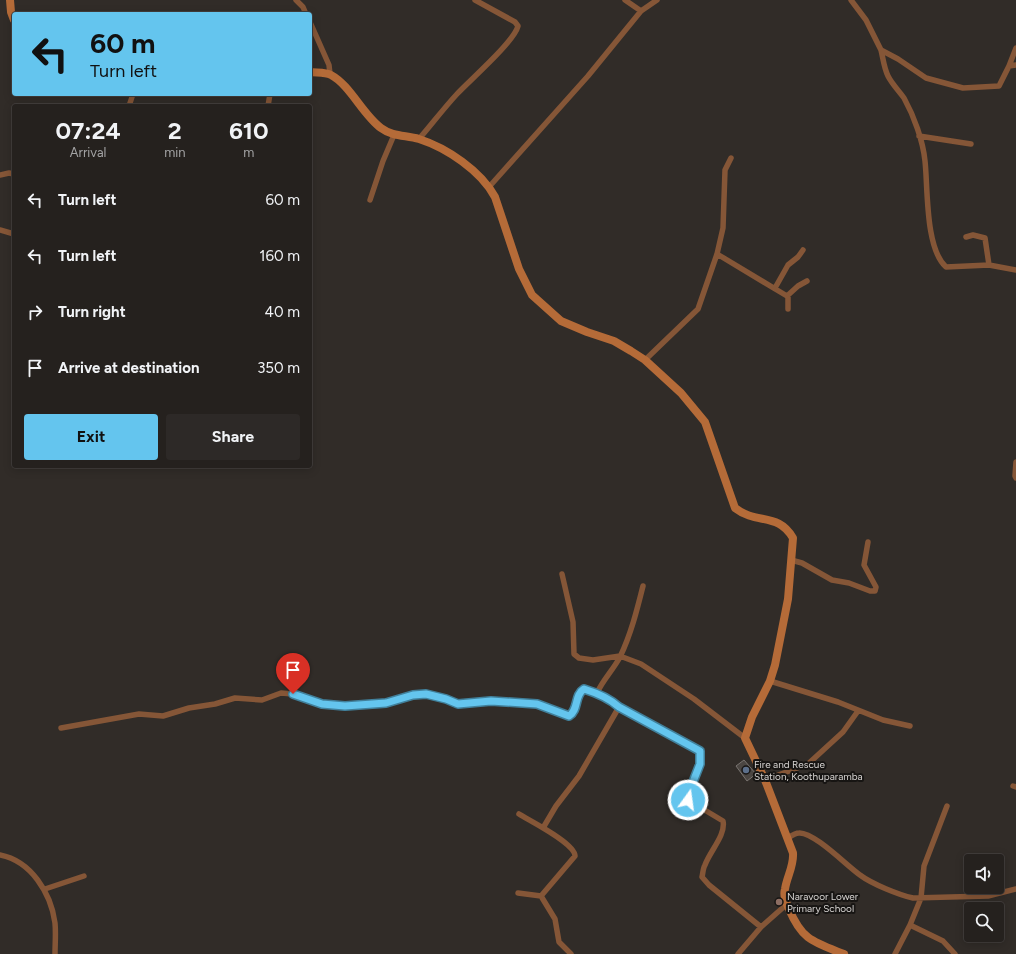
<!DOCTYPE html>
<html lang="en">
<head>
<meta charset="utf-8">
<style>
  body { margin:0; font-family:Figtree,sans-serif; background:#2d2927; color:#f1f3f6; height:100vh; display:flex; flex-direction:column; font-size:15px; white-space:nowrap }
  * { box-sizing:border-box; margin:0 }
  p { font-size:13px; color:#a3a3a4 }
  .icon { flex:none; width:22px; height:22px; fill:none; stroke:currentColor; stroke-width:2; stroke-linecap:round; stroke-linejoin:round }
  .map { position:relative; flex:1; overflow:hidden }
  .drawer { position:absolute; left:12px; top:104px; width:300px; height:364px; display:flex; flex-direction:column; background:#25211e; border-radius:4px; box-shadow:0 2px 10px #0003,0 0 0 1px #423e3c }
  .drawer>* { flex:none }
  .banner { position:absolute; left:12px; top:12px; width:300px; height:84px; border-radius:4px; box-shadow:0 2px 10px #0003,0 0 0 1px #423e3c; background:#64c5ee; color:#111; overflow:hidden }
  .fabs { position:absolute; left:964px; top:854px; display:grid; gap:8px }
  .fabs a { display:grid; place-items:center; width:40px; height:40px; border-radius:4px; background:#25211e; box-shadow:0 2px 10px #0003,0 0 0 1px #423e3c; font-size:20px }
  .pin { position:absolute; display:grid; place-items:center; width:34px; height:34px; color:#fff; margin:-41px -17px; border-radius:50% 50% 50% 0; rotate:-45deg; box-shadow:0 0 4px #0007 }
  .pin .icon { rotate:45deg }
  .me { position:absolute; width:44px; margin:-22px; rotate:14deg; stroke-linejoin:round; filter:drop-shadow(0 0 3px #0008) }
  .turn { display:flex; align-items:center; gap:14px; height:84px; padding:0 12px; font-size:18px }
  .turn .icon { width:52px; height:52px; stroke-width:2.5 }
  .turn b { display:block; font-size:28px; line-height:34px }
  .eta { display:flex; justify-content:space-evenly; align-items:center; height:68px; text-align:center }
  .eta b { font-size:24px; font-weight:700; line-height:28px }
  .cta { display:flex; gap:8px; margin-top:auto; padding:8px 12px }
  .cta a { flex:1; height:46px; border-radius:4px; background:#64c5ee; color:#111; font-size:16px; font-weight:700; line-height:46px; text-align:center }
  .cta a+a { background:#2d2927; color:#f1f3f6 }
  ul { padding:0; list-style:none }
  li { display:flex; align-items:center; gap:12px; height:56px; padding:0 12px }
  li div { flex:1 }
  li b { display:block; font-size:15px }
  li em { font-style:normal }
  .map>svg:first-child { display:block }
  .building { fill:#4b4642; stroke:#7a7571 }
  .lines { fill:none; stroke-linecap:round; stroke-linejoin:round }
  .street { stroke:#855637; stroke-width:5.5 }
  .secondary { stroke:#b56b38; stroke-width:8 }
  .route-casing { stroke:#41809b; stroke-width:10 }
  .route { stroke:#64c5ee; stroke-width:7 }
  .service-dot { fill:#5c6f8a; stroke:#171513; stroke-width:1.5 }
  .education-dot { fill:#8d6e63; stroke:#171513; stroke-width:1.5 }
  .labels { text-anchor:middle; stroke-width:4; stroke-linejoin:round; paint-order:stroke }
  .poi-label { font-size:10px; fill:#d8d5d3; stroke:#171513; text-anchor:start }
</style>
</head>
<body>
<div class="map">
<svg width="1016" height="954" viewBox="0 0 1016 954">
  <rect width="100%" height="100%" fill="#312c28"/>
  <path class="building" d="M 744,760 L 756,774 L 747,781 L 736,766 Z"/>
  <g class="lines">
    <path class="street" d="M 296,0 L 303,7 L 306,14
      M 625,0 L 641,11 L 657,0
      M 851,0 L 866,20 L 881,50 L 898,59 L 926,78 L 963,88 L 999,86 L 1009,66
      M 310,22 L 329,65 L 330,74
      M 1016,48 L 1009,66 L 1016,65
      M 881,50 C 883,58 884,68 888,76 C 892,84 899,91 904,98 C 914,116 923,141 925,161 C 928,188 925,248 946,267 L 989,265 L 985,238 L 973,235 L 966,237
      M 129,106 L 133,94
      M 268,106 L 270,94
      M 919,136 L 971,144
      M 419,139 C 432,124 444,108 457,94 C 470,80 514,42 518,26 L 515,22 L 475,0
      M 0,175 L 9,173 L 14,174
      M 489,187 L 588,76 L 641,11
      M 370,200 L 383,161 L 394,135
      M 0,230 L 14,234
      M 717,254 L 787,296 L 788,297 L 788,309
      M 989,265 L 1016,270
      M 775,288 L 788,265 L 798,257 L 803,250
      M 787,296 L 798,286 L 807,281
      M 645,360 L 698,309 L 717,254 L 723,228 L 725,170 L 731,158
      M 1016,462 L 1015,476 L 1016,478
      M 791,560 L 802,563 L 832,580 L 849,583 L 870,591 L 875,591 L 876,587 L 864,565 L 868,542
      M 562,574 L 573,622 L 574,654 L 579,658 L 593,660 L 620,656 L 641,664 L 694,699 L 745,738
      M 770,681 L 838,702 L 883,720 L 910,726
      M 597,693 C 603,680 613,670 620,657 C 631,634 637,610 643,586
      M 61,728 L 139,714 L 163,716 L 189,708 L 215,704 L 235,698 L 262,700 L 281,693 L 293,694 L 322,704 L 345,706 L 386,703 L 413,695 L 426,694 L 446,699 L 458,704 L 491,701 L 537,704 L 569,715 C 579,710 574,695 584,689 C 597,693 609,698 619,707 L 700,751 L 700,764 L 691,787 L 688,800 L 723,821 C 726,835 710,851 705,865 C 703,868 703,873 702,877 L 709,885 L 761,927
      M 765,780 L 808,764 L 843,732 L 858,711
      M 1013,786 L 1016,787
      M 947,806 L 924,866 L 921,898 L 910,925 L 943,941 L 955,954
      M 519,814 C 530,821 575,843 575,856 L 541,896
      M 543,828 L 556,806 L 579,776 L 619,707
      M 788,838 C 791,836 795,833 799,833 C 814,832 847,866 860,875 C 872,884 899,895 913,898 L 988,896 L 1016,889
      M 0,855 C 31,861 51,893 55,923 C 56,933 55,944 55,954
      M 45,889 L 84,876
      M 518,893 L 541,896
      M 541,896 L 555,919 L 559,942 L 571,954
      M 738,954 L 761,927 L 787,904
      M 895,954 L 910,925"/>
    <path class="secondary" d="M 10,0 L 11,12 L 14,20
      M 310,72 C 316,73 325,72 331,75 C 350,85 363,115 381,128 C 393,137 406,135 419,139 C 447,148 481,171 495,197 L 519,269 L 532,295 L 561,321 L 587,332 L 614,341 L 631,351 L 645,360 L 681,393 L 705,422 L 735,508 C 757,525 778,512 793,538 L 788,599 L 775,665 L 770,681 L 752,717 L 745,738 L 765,780 L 793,853 C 794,866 787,876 785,889 C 783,896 786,902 789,909 C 802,940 813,942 844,954"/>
  </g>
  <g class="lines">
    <g class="route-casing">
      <path id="route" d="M 293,694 L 322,704 L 345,706 L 386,703 L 413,695 L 426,694 L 446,699 L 458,704 L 491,701 L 537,704 L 569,716 C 579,710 574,695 584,689 C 597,693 609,698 619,707 L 700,751 L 700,764 L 691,787 L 688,800"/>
    </g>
    <use href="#route" class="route"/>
  </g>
  <circle class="service-dot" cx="746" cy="770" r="4"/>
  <circle class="education-dot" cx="779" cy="902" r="4"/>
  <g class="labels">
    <g class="poi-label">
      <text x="754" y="768">Fire and Rescue<tspan x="754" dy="12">Station, Koothuparamba</tspan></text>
      <text x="787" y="900">Naravoor Lower<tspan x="787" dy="12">Primary School</tspan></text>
    </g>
  </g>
</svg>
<div class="fabs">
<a><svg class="icon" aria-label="sound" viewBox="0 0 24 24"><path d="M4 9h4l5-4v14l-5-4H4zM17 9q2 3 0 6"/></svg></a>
<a><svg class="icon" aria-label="search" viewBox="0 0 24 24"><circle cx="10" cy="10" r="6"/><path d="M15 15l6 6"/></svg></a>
</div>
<div class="pin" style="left:293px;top:694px;background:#d93025"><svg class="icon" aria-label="arrive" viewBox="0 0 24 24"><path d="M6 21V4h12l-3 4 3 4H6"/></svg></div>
<svg class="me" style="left:688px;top:800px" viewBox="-20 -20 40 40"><circle r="17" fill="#64c5ee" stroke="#fff" stroke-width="3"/><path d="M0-11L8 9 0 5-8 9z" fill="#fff"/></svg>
<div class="banner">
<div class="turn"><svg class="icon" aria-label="left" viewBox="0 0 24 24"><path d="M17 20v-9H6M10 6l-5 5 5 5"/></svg><div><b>60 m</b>Turn left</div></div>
</div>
<section class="drawer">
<div class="eta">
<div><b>07:24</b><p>Arrival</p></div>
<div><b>2</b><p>min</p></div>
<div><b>610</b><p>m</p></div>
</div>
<ul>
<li><svg class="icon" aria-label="left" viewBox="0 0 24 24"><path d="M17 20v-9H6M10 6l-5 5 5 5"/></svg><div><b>Turn left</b></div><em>60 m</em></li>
<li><svg class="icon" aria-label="left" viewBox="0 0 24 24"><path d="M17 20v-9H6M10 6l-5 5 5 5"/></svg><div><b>Turn left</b></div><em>160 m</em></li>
<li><svg class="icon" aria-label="right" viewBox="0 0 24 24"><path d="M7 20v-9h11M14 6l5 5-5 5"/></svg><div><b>Turn right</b></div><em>40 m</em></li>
<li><svg class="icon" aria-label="arrive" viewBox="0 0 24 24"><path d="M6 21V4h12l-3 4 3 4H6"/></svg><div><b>Arrive at destination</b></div><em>350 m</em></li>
</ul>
<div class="cta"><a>Exit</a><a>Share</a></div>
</section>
</div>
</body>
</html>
